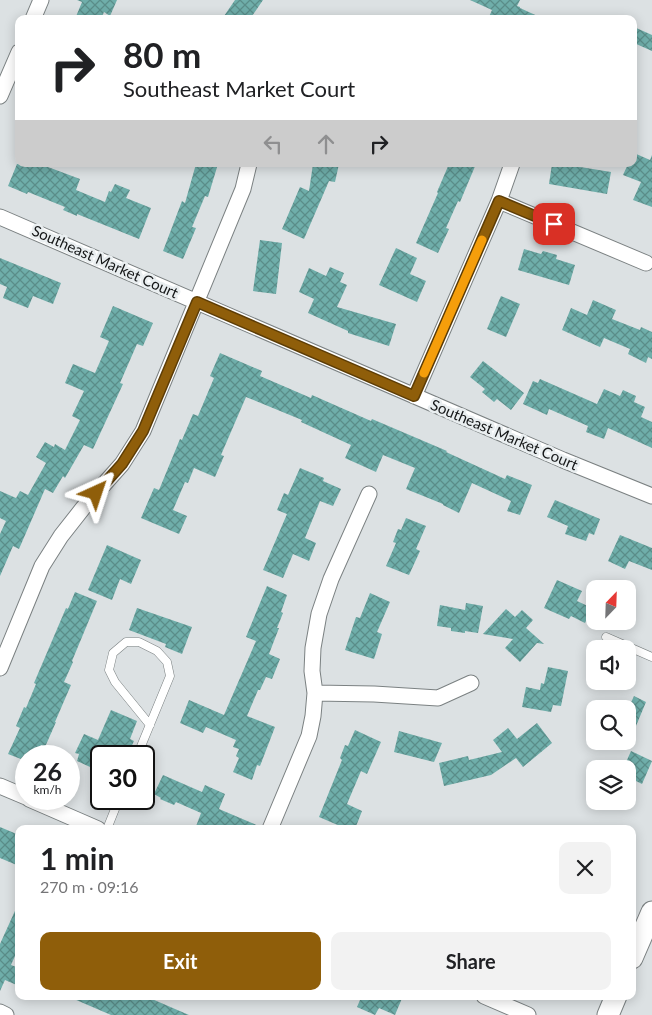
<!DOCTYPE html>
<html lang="en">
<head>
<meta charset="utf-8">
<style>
  body { margin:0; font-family:Lato,sans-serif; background:#f2f2f2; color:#202124; height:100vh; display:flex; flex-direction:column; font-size:19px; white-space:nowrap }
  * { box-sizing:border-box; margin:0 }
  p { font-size:16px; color:#757577 }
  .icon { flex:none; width:28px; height:28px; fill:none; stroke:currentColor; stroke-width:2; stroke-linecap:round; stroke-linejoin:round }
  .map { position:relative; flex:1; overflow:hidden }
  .panel { position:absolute; left:15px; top:825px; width:621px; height:175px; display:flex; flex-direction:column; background:#fff; border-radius:10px; box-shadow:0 2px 12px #0003 }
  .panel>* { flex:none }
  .guide { position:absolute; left:15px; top:15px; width:622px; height:152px; border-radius:10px; box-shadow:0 2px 12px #0003; background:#fff; color:#202124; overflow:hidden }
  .needle { width:32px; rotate:23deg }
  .fabs { position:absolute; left:586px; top:580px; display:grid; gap:10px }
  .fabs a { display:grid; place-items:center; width:50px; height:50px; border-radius:10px; background:#fff; box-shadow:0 2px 12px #0003; font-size:25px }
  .speed { position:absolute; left:15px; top:745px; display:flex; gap:10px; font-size:25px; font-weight:700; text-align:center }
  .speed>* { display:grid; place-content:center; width:65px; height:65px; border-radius:50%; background:#fff; box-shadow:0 2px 12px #0003; line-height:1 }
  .speed small { font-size:12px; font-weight:400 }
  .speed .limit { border:2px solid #111; border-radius:8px; background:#fff; color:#111 }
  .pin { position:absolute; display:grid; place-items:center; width:42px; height:42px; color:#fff; margin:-21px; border-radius:10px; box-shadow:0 2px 8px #0006 }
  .me { position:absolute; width:55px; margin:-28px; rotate:42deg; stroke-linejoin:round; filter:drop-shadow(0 0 4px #0008) }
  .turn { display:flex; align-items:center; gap:18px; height:105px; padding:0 25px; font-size:22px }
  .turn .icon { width:65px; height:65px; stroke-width:2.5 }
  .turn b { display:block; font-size:35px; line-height:42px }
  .lanes { display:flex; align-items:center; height:48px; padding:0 25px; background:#0003; justify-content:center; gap:25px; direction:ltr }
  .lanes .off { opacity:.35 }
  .round { display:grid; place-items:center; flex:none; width:52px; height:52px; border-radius:10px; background:#f2f2f2 }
  .overview { display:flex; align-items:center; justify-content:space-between; height:85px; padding:0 25px }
  h1 { font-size:30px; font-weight:700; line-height:38px }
  .action { display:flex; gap:10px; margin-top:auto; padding:10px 25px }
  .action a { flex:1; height:58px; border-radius:10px; background:#8f5e0a; color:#fff; font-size:20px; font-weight:700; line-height:58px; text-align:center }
  .action a+a { background:#f2f2f2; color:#202124 }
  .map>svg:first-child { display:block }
  .building { fill:url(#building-cross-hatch) }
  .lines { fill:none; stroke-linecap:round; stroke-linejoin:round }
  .lane-casing { stroke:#7b8182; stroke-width:9 }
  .street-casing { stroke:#7b8182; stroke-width:17 }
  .secondary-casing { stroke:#7b8182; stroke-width:23 }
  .lane { stroke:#fff; stroke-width:8 }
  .street { stroke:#fff; stroke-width:15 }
  .secondary { stroke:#fff; stroke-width:21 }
  .route-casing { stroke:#5d3d06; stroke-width:12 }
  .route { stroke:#8f5e0a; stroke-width:9 }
  .slow { stroke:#f59e0b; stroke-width:9 }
  .labels { text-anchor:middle; stroke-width:5; stroke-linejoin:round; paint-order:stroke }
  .street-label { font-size:15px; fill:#151718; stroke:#e9eef0 }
</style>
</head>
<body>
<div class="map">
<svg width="652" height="1015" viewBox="0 0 652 1015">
  <defs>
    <pattern id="building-cross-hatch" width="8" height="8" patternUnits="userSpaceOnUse" patternTransform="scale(1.25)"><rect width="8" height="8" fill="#6faeaa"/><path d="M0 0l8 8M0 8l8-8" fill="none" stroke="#5a8d89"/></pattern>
  </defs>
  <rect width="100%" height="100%" fill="#dce1e3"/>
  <path class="building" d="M 77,0 L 117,0 L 110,16 L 104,12 L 101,19 L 75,19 L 82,2 Z
    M 235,0 L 263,0 L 250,19 L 222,19 Z
    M 470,0 L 520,0 L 517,6 L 520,7 L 520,8 L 544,19 L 488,19 L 492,10 Z
    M 634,27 L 652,35 L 652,51 L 634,43 Z
    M 634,153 L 650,160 L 652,155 L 652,207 L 633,200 L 641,182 L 623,175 L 628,164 L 634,164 Z
    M 17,164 L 40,164 L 80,179 L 76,190 L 105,202 L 109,191 L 111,192 L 115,184 L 130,190 L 126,198 L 151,208 L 139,239 L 77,214 L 77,216 L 63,210 L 65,207 L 28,192 L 27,194 L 8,186 Z
    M 196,164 L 218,164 L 208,197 L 205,196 L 192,227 L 196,228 L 183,259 L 163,251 L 182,201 L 185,203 Z
    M 313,164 L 339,164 L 335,182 L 329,181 L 304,239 L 282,229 L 300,187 L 309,191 Z
    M 449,164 L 476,164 L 460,202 L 458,201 L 446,228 L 449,229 L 438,253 L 416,243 L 438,193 L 437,192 Z
    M 552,164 L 562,164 L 611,172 L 607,194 L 549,184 Z
    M 260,240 L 282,243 L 276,294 L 253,291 Z
    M 396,248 L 417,258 L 410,274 L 426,281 L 417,302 L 379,285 Z
    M 524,249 L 541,254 L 543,251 L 557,255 L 556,259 L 575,265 L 569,285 L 518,270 Z
    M 0,258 L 61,283 L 53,304 L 33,296 L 28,308 L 3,298 L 7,287 L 0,284 Z
    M 330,267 L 344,273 L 340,282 L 347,285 L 337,307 L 396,324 L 389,346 L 348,333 L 348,331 L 308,313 L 314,299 L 299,292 L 309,268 L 326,276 Z
    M 501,296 L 520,304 L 506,337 L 487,329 Z
    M 593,300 L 616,310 L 612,319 L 640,330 L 641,327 L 652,332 L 652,359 L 648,357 L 646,363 L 628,354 L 630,349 L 604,338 L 600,347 L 562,330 L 571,308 L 587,315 Z
    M 113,306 L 153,323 L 143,346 L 137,344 L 120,383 L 123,384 L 93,449 L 84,445 L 65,478 L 63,476 L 53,493 L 45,489 L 19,549 L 13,546 L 0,576 L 0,534 L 6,521 L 0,518 L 0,491 L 16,498 L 20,491 L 28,495 L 46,463 L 36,457 L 45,442 L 54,447 L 55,444 L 65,450 L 80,420 L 72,416 L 84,391 L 65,383 L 73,364 L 95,373 L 109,341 L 100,337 Z
    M 220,353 L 262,371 L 260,376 L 311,398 L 312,395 L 371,421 L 372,419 L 447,451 L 446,452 L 505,479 L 507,475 L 532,485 L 520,515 L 507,511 L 511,501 L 472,483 L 459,513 L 443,505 L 443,504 L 406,489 L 415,468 L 383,455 L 376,472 L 345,458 L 351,445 L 301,422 L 302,420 L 246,397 L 221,455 L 224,456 L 215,477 L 194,468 L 188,483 L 185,482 L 173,510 L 187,516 L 179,534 L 141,518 L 154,488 L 159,490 L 180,439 L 182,440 L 193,414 L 198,416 L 214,378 L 210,376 Z
    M 483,361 L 524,393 L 511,410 L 497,399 L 494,402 L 482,392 L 485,389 L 470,377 Z
    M 540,379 L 597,404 L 604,389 L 620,396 L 623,390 L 636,396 L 634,402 L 645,407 L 641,417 L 652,422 L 652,448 L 608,428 L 604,439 L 586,432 L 588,426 L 549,409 L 547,415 L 523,404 L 533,381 L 538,383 Z
    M 300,468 L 324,478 L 323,481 L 341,489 L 333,506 L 320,501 L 305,538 L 316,543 L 309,561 L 293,554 L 283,578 L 263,570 L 287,514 L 277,510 L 284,493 L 288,495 Z
    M 555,500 L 600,519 L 594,535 L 589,533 L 586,541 L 565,534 L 568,526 L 547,517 Z
    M 406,518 L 426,526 L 416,549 L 420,551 L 409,575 L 386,566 L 396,543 L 393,542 L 398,529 L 401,530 Z
    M 620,535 L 652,548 L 652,570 L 629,561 L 625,569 L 608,561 Z
    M 107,545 L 141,560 L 131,584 L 120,579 L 112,600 L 88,590 Z
    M 557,580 L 582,591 L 577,601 L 592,608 L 585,623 L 571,616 L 569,619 L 544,608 Z
    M 267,586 L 287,595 L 281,612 L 283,613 L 277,628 L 279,628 L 269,654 L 280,659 L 272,679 L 266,677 L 260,690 L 258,690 L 247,716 L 275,727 L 260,766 L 257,765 L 252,780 L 233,772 L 239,758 L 236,756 L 239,749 L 233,747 L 236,740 L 206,727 L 203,733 L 180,723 L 189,700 L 224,715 L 256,641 L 246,637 Z
    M 75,592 L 97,601 L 72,661 L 73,662 L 64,682 L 71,685 L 55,722 L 56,722 L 45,747 L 41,745 L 37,756 L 26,756 L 26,761 L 8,754 L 20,728 L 16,726 L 24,707 L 26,708 L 36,684 L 34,683 L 66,608 L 68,609 Z
    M 370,593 L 390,602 L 377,632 L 382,634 L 374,659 L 345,650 L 356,617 L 360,618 Z
    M 466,603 L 483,606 L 478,633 L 465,631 L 465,633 L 451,631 L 451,628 L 437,626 L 440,605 L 465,610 Z
    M 137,608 L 192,627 L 182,654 L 165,647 L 166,644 L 129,630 Z
    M 506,609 L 515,617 L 522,610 L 533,620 L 526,628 L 544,644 L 537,643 L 520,662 L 505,648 L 513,639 L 483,634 Z
    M 548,667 L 568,671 L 561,706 L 553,705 L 551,712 L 522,707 L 526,687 L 540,690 L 541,683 L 544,684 Z
    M 634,696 L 646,702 L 628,745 L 628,709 Z
    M 111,710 L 137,721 L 130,739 L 134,741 L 127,756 L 101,756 L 101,772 L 77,761 L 79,754 L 75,753 L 84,734 L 98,740 Z
    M 537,723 L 552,743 L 523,767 L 516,758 L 491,775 L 444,786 L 439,763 L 468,756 L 469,760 L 502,752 L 493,740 L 508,728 L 517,739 Z
    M 355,730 L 381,742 L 367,774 L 361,771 L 347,804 L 362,811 L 355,829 L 347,829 L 319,817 L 342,760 L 340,758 L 345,745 L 348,746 Z
    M 399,731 L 442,743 L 434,762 L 394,752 Z
    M 631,751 L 652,761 L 642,784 L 628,777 L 628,769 L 623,769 Z
    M 163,775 L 202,792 L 205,785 L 225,794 L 219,809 L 261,827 L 261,829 L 195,829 L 201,813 L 176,802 L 174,805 L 160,799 L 161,798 L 154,794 Z
    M 0,827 L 19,835 L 19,866 L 0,858 Z
    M 19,902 L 19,947 L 11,965 L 19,968 L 19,986 L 5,980 L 0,991 L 0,944 Z
    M 67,996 L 145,996 L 189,1015 L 111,1015 Z
    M 351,996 L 403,996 L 395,1015 L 379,1008 L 375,1015 L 357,1007 L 360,1000 Z"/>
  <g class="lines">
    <g class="lane-casing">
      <path id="lane" d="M 606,637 L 652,657
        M 137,756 L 170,676 L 167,662 L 157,651 L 139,642 L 126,642 L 113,653 L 109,670 L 115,682 L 150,725
        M 107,829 L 119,799"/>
    </g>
    <g class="street-casing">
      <path id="street" d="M 33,19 L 41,0
        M 0,96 L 19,52
        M 499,201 L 646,263
        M 0,217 L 563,460 L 652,496
        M 414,396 L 499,201 L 512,164
        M 0,668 L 42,566 L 61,536 L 83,508 L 122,464 L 143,431 L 243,189 L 249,164
        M 315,693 L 374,694 L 438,698 L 471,683
        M 0,786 L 26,797
        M 29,799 L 98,829
        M 270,829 L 309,736 L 313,716 L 315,693 L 312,671 L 313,648 L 319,614 L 331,579 L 369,494
        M 484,996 L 528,1015
        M 0,1012 L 6,1015"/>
    </g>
    <g class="secondary-casing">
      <path id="secondary" d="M 632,958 L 652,912
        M 608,1015 L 616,996"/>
    </g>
    <use href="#lane" class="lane"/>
    <use href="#street" class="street"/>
    <use href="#secondary" class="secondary"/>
  </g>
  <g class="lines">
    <g class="route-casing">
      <path id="route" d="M 96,493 L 122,464 L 143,431 L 197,302 L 414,396 L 499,201 L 554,224"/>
    </g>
    <use href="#route" class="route"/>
    <path class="slow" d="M 424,373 L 482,240"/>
  </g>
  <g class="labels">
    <g class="street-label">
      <text transform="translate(105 262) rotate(24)" y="5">Southeast Market Court</text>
      <text transform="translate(504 435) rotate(23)" y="5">Southeast Market Court</text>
    </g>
  </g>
</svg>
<div class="fabs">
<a><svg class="needle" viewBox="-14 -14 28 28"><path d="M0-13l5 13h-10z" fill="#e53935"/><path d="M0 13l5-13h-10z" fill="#757577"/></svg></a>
<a><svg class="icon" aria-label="sound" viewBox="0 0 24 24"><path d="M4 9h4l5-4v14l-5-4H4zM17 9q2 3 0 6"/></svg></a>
<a><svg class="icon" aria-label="search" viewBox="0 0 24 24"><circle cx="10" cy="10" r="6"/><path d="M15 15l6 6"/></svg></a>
<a><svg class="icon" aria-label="layers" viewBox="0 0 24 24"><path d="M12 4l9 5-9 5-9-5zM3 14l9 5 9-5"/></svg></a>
</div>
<div class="speed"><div>26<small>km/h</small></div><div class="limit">30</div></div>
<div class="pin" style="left:554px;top:224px;background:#d93025"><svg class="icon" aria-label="arrive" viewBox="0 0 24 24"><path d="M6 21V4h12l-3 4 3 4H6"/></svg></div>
<svg class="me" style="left:96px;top:493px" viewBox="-20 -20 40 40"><path d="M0-17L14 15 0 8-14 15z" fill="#8f5e0a" stroke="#fff" stroke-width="4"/></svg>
<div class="guide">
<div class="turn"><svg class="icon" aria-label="right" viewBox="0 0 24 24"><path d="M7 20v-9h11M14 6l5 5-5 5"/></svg><div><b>80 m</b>Southeast Market Court</div></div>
<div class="lanes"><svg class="icon off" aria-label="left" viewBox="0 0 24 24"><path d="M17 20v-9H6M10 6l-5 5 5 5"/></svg><svg class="icon off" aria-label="ahead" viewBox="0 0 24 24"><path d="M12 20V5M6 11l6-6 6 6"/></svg><svg class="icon" aria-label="right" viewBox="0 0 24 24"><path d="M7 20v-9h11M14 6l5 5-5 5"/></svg></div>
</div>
<section class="panel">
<div class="overview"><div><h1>1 min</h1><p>270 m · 09:16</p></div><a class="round"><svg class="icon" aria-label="close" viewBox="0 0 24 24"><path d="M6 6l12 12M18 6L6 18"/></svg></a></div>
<div class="action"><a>Exit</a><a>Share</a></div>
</section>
</div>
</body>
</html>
